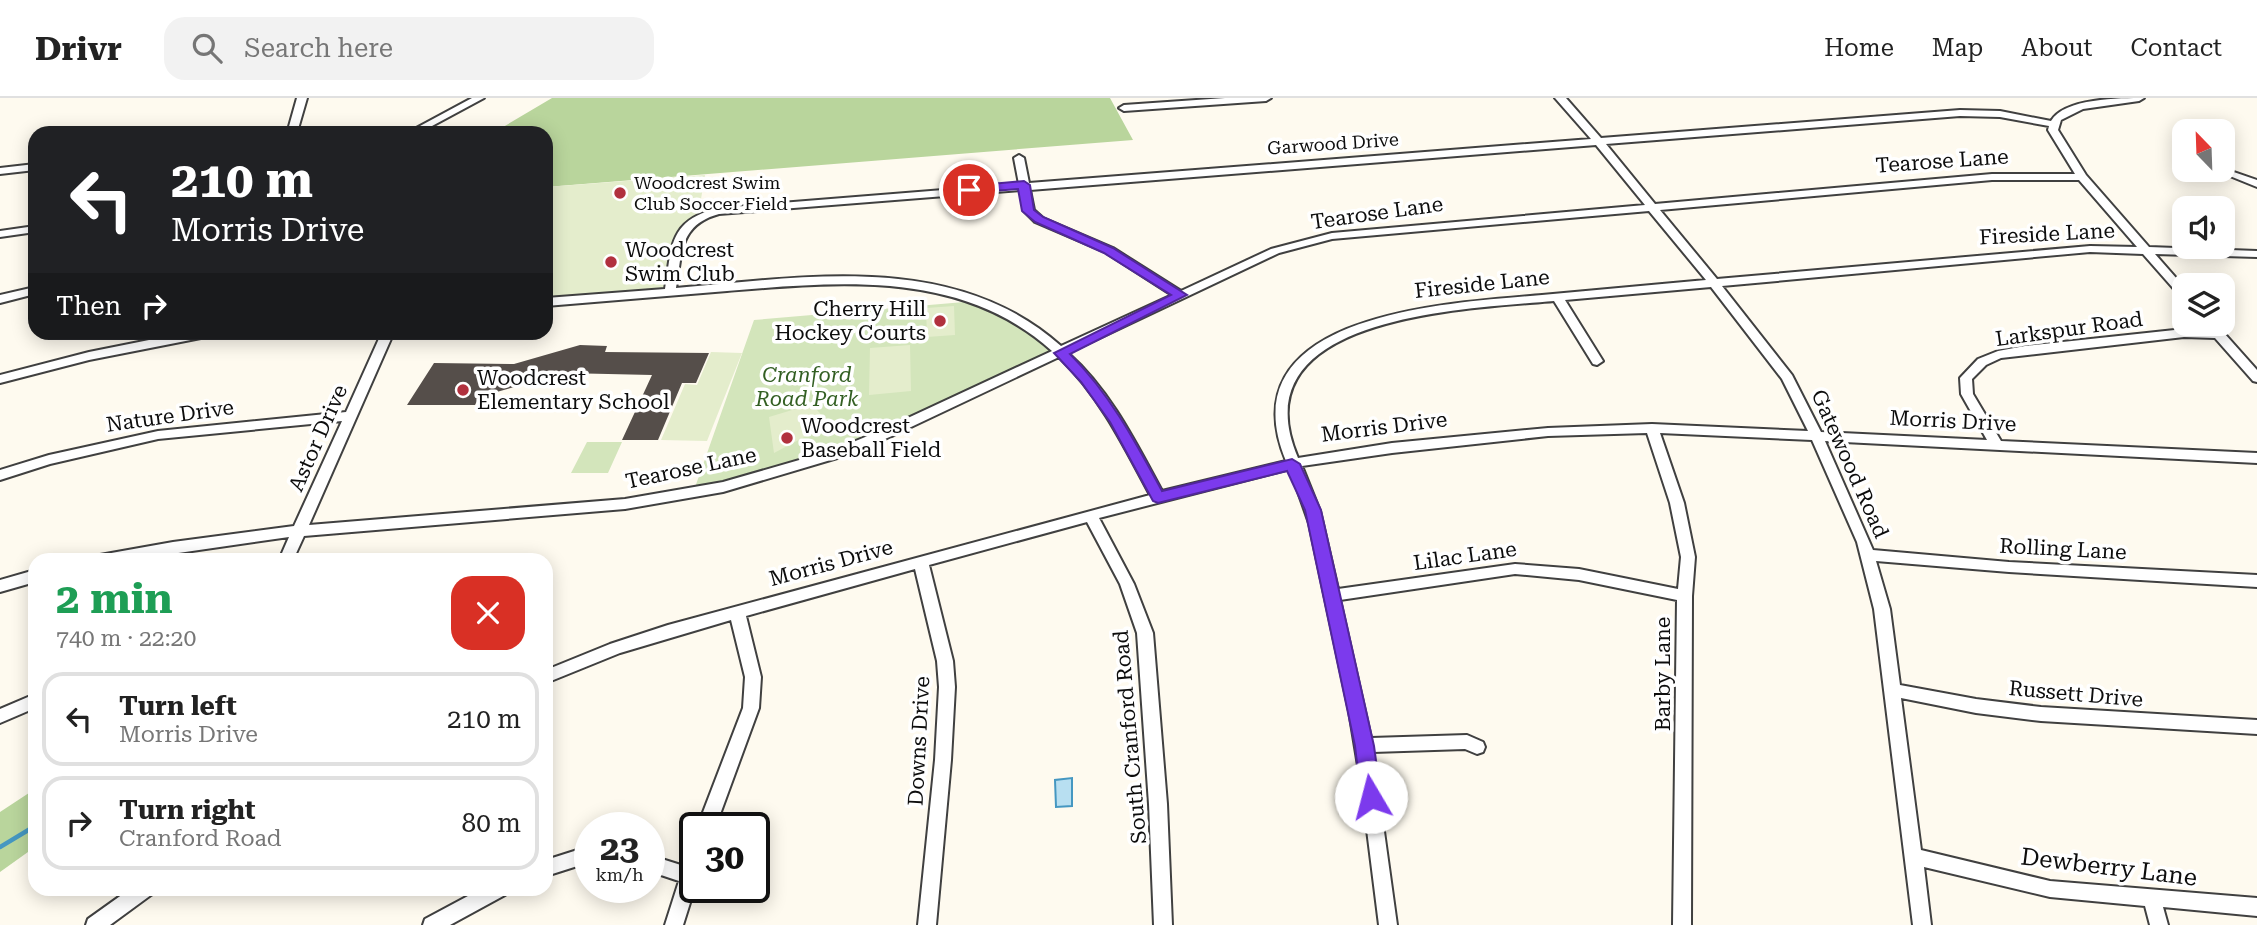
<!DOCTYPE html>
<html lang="en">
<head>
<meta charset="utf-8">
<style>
  body { margin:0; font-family:"Roboto Serif",serif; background:#f2f2f2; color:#222; height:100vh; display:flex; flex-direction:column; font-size:26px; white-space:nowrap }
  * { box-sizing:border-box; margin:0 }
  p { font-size:23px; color:#767676 }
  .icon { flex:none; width:38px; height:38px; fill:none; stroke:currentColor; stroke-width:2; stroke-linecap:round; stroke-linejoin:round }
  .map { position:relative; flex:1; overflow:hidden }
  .details { position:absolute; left:28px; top:455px; width:525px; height:343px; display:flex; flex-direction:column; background:#fff; border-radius:21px; box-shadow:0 4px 18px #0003 }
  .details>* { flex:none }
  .guide { position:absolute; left:28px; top:28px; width:525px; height:214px; border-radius:21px; box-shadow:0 4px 18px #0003; background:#202124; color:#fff; overflow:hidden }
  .needle { width:46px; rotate:337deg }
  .fabs { position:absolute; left:2172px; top:21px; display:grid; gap:14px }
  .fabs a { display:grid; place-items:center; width:63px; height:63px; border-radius:14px; background:#fff; box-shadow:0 4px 18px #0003; font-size:35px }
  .speed { position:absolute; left:574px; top:714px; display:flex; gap:14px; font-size:35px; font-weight:700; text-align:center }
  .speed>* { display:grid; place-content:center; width:91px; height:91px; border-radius:50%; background:#fff; box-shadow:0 4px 18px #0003; line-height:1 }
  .speed small { font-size:18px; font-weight:400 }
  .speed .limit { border:4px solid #111; border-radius:10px; background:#fff; color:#111 }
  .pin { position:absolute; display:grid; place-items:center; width:60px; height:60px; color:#fff; margin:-30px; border:4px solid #fff; border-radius:50%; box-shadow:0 2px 7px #0007 }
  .me { position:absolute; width:77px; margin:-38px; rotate:352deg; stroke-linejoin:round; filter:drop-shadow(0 0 5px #0008) }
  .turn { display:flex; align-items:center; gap:24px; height:147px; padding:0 28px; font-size:32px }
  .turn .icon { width:91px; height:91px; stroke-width:2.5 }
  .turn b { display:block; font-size:49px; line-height:60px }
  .then { display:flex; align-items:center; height:66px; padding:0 28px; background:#0003; gap:14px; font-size:26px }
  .round { display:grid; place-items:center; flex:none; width:74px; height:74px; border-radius:21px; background:#f2f2f2 }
  .head { display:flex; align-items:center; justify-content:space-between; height:119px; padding:0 28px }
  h1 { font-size:42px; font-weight:700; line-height:52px; color:#1e9e55 }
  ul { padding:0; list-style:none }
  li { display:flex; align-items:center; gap:21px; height:94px; margin:0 14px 10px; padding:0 14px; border:4px solid #e0e0e0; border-radius:21px }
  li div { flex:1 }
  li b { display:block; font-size:26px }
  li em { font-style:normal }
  header { display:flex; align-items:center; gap:42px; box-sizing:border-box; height:98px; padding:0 35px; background:#fff; border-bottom:2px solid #e0e0e0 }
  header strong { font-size:33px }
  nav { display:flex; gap:38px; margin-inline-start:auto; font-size:24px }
  .search { width:490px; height:63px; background:#f2f2f2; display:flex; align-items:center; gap:18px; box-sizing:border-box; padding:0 24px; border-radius:21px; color:#767676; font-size:26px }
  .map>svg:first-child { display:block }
  .green { fill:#d3e5bb }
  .forest { fill:#b9d59c }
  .pitch { fill:#e4edcc }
  .water { fill:#b8dff1; stroke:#4597c1; stroke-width:2 }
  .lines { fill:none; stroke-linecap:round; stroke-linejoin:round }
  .stream { stroke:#4597c1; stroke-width:4.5 }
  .building { fill:#554e4a }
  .minor-casing { stroke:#404040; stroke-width:4 }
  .minor { fill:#fff; fill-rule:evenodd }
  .route { fill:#7c3aed; stroke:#51269a; stroke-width:2 }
  .poi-dot { fill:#b1313e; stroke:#fff; stroke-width:2.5 }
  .labels { text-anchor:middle; stroke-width:7; stroke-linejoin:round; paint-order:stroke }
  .far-street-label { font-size:18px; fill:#0d0d0d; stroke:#fff }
  .far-poi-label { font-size:18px; fill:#0d0d0d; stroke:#fff; text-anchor:start }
  .street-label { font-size:21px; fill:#0d0d0d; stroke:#fff }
  .poi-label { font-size:21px; fill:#0d0d0d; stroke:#fff; text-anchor:start }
  .park-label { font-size:21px; font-style:italic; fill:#335f23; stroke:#fff }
  .near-street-label { font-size:24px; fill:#0d0d0d; stroke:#fff }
</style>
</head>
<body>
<header>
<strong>Drivr</strong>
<div class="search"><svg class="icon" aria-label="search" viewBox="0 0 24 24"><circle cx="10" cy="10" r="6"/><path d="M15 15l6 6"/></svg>Search here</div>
<nav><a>Home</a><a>Map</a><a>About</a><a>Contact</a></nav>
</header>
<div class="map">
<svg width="2257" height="827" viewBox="0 0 2257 827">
  <rect width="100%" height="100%" fill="#fefaef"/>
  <path class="green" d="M 976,203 L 993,210 L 1061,255 L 839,355 L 693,395 L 754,222 Z
    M 587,344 L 622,344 L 608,375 L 571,375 Z"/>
  <path class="forest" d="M 552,0 L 1110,0 L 1133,42 L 546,89 L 546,35 L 493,35 Z
    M 35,691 L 35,749 L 0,774 L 0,714 Z"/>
  <path class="pitch" d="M 705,77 L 698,119 L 688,125 L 670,194 L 546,204 L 546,89 Z
    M 954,208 L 955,237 L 927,239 L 926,210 Z
    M 910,247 L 911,293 L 869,297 L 870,250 Z
    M 711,254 L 742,255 L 707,343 L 661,342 L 685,286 L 697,287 Z
    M 812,306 L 829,326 L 774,355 L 769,319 Z"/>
  <path class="water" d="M 1072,680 L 1072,708 L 1056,709 L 1055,682 Z"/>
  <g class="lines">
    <path class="stream" d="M 0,749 L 35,728"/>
  </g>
  <path class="building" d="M 580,247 L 607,248 L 605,254 L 709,255 L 696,285 L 682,285 L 658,342 L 622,342 L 652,277 L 564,275 L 479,299 L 475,307 L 407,307 L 434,265 L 514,266 Z"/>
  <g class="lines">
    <g class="minor-casing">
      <path id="minor" d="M 297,0 L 307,0 L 298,31 C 313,31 333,27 346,35 L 280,35 L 288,32 Z
        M 472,0 L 484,0 L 419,35 L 407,35 Z
        M 1225,0 L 1271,0 L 1266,3 L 1124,13 L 1119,10 L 1124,7 Z
        M 1555,0 L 1566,0 L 1601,40 L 1960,12 L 2000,13 L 2051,23 C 2064,0 2120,0 2144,0 L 2139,3 L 2083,11 L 2061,22 L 2058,32 L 2086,77 L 2149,149 L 2257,153 L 2257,159 L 2155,156 L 2184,189 L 2184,199 L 2180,198 L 2143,156 L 2090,154 L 1722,188 L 1792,277 L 1821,334 L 1987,342 L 1961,296 L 1960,280 L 1978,261 L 1998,253 L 2025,248 L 2184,231 L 2209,232 L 2204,226 L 2216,226 L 2257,272 L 2257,284 L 2253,283 L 2215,240 L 2184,239 L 2001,260 L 1986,267 L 1972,281 L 1973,296 L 2001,343 L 2257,355 L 2257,365 L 1825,343 L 1873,452 L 2009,464 L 2257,477 L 2257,489 L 2009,474 L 1876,463 L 1890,511 L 1900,587 L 1976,601 L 2041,609 L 2257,622 L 2257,636 L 2041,623 L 1976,615 L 1901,600 L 1921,752 L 2050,783 L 2257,800 L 2257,818 L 2163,809 L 2168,827 L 2150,827 L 2145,808 L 2050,799 L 1924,769 L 1931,827 L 1913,827 L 1874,511 L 1857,444 L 1812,342 L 1660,335 L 1684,405 L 1695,459 L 1692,498 L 1691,827 L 1673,827 L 1677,502 L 1579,482 L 1515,476 L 1340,502 L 1371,640 L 1467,637 L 1483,644 L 1485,649 L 1483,654 L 1477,656 L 1465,651 L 1373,654 L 1397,827 L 1379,827 L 1362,692 L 1349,613 L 1309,425 L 1290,371 L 1099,420 L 1134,486 L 1153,535 L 1167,706 L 1172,827 L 1154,827 L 1149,706 L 1137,535 L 1120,486 L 1087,424 L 929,467 L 953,563 L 955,589 L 951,662 L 936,827 L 918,827 L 935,662 L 939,589 L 937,563 L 915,471 L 746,518 L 761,579 L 759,610 L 715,730 L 697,730 L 743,610 L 745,579 L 731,522 L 620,555 L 546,585 L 546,572 L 610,546 L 668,527 L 1150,397 C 1124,348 1099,297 1059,259 L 892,338 L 844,358 L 723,394 L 625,411 L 304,438 L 293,462 L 279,462 L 289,439 L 130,462 L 93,462 L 95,458 L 100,457 L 173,444 L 294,428 L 342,323 L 158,341 L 50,366 L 0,382 L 0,372 L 49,357 L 158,333 L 346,314 L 382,234 L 394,234 L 309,427 L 625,401 L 723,384 L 834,352 L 882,332 L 1052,253 C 961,171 839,184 727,193 C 667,198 606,203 546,208 L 546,200 L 665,191 C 672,147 669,122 719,110 L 1019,86 L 1014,60 L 1019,57 L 1024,60 L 1029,85 L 1591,41 ZM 1960,18 L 2000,19 L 2049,28 L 2048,32 L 2075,76 L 1992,76 L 1655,106 L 1606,46 ZM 1596,47 L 1645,107 L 1332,135 L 1271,151 L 1181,193 L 1113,150 L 1043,120 L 1034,112 L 1030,92 ZM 1992,82 L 2079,82 L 2137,149 L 2090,148 L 1717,181 L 1660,112 ZM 1020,92 L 1024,113 L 1035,124 L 1105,154 L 1172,197 L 1061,248 C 955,153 806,179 676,190 C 682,155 679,127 719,116 ZM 1649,113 L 1706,182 C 1651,187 1597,192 1542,197 C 1452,205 1224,214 1286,363 L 1162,393 C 1136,345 1110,292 1068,255 L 1279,155 L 1332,141 ZM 1711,189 L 1782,281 L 1808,333 L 1652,326 L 1548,330 L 1392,345 L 1298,360 C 1236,216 1469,211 1554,203 L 1593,266 L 1597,267 L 1603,263 L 1565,202 ZM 1647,335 L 1670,405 L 1681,459 L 1678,491 L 1579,471 L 1515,466 L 1338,491 L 1320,413 L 1302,368 L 1392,355 L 1548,338 Z
        M 35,66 L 35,72 L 0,76 L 0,70 Z
        M 2222,70 L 2257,82 L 2257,89 L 2215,72 L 2222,72 Z
        M 35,128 L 35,134 L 0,139 L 0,133 Z
        M 35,189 L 35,196 L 0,205 L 0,197 Z
        M 189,234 L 217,234 L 211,238 L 89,262 L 0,285 L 0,277 L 89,254 Z
        M 35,472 L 35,484 L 0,494 L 0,482 Z
        M 35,596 L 35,610 L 0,625 L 0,611 Z
        M 590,748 L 590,764 L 546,778 L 546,762 Z
        M 695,755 L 695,789 L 683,827 L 665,827 L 679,783 L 649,773 L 649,757 L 684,768 L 689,757 Z
        M 130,791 L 154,791 L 151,797 L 110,827 L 86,827 L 88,821 Z
        M 481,791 L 508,791 L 505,797 L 450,827 L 423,827 L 425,821 Z"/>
    </g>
    <use href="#minor" class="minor"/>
  </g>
  <path class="route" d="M 1024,83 L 1030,87 L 1034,112 L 1043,119 L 1113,150 L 1187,197 L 1070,256 C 1110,296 1135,343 1162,393 L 1292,361 L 1300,366 L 1321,412 L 1374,648 L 1381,699 L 1378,705 L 1371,707 L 1364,705 L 1361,699 L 1355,648 L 1305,412 L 1287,373 L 1158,405 L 1153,403 L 1110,324 L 1081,284 L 1054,255 L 1171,197 L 1104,155 L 1035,124 L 1022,113 L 1018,91 L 969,95 L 963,92 L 969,88 Z"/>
  <g class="poi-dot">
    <circle cx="620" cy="95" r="7"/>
    <circle cx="611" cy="164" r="7"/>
    <circle cx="940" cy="223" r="7"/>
    <circle cx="463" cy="292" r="7"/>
    <circle cx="787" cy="340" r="7"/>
  </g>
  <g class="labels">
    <g class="far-street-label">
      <text transform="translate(1333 46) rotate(-4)" y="6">Garwood Drive</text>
    </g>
    <g class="far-poi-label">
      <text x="634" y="91">Woodcrest Swim<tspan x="634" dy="21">Club Soccer Field</tspan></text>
    </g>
    <g class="street-label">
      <text transform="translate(1942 63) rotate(-4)" y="7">Tearose Lane</text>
      <text transform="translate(1377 115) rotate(-8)" y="7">Tearose Lane</text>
      <text transform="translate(2047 136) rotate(-3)" y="7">Fireside Lane</text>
      <text transform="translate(1482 186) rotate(-6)" y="7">Fireside Lane</text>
      <text transform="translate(2069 231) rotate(-8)" y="7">Larkspur Road</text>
      <text transform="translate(170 318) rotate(-8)" y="7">Nature Drive</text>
      <text transform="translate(1953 323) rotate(3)" y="7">Morris Drive</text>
      <text transform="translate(1384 329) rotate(-7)" y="7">Morris Drive</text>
      <text transform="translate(318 340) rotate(-66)" y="7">Astor Drive</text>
      <text transform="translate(1850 366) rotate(66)" y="7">Gatewood Road</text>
      <text transform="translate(691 370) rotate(-12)" y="7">Tearose Lane</text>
      <text transform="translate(2063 451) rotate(3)" y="7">Rolling Lane</text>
      <text transform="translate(1465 458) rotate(-8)" y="7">Lilac Lane</text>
      <text transform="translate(831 465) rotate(-15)" y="7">Morris Drive</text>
      <text transform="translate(1663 576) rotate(-90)" y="7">Barby Lane</text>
      <text transform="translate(2076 596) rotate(5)" y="7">Russett Drive</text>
      <text transform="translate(1130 639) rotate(-95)" y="7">South Cranford Road</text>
      <text transform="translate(919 643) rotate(-87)" y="7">Downs Drive</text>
    </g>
    <g class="poi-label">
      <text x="625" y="159">Woodcrest<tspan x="625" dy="24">Swim Club</tspan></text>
      <text x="926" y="218" text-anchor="end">Cherry Hill<tspan x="926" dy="24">Hockey Courts</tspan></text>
      <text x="477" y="287">Woodcrest<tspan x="477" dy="24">Elementary School</tspan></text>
      <text x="801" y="335">Woodcrest<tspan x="801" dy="24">Baseball Field</tspan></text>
    </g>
    <g class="park-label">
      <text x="807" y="284">Cranford<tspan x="807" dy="24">Road Park</tspan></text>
    </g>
    <g class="near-street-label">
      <text transform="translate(2109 769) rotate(7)" y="8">Dewberry Lane</text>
    </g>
  </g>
</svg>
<div class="fabs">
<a><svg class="needle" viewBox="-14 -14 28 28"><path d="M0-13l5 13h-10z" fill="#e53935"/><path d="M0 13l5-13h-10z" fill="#767676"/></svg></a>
<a><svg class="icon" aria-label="sound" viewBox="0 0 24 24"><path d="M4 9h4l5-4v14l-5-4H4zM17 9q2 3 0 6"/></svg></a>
<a><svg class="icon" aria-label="layers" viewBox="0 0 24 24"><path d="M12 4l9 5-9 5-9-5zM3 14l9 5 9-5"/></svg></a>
</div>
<div class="speed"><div>23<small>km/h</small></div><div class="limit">30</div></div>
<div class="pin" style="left:969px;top:92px;background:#d93025"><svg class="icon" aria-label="arrive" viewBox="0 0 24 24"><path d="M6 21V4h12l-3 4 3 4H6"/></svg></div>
<svg class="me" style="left:1371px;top:699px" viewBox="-20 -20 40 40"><circle r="19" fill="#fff"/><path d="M0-13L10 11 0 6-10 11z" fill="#7c3aed"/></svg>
<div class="guide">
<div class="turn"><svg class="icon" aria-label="left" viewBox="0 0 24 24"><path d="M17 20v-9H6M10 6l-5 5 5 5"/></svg><div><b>210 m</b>Morris Drive</div></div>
<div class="then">Then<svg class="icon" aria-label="right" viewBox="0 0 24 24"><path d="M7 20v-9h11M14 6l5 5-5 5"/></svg></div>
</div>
<section class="details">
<div class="head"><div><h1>2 min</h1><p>740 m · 22:20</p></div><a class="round" style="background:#d93025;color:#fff"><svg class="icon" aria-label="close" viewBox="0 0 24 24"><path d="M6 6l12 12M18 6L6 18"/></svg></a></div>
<ul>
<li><svg class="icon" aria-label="left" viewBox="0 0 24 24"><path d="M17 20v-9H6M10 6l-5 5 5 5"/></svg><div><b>Turn left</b><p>Morris Drive</p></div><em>210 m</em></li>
<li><svg class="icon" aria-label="right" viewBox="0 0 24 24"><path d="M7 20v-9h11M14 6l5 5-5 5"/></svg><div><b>Turn right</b><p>Cranford Road</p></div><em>80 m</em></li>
</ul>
</section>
</div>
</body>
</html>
